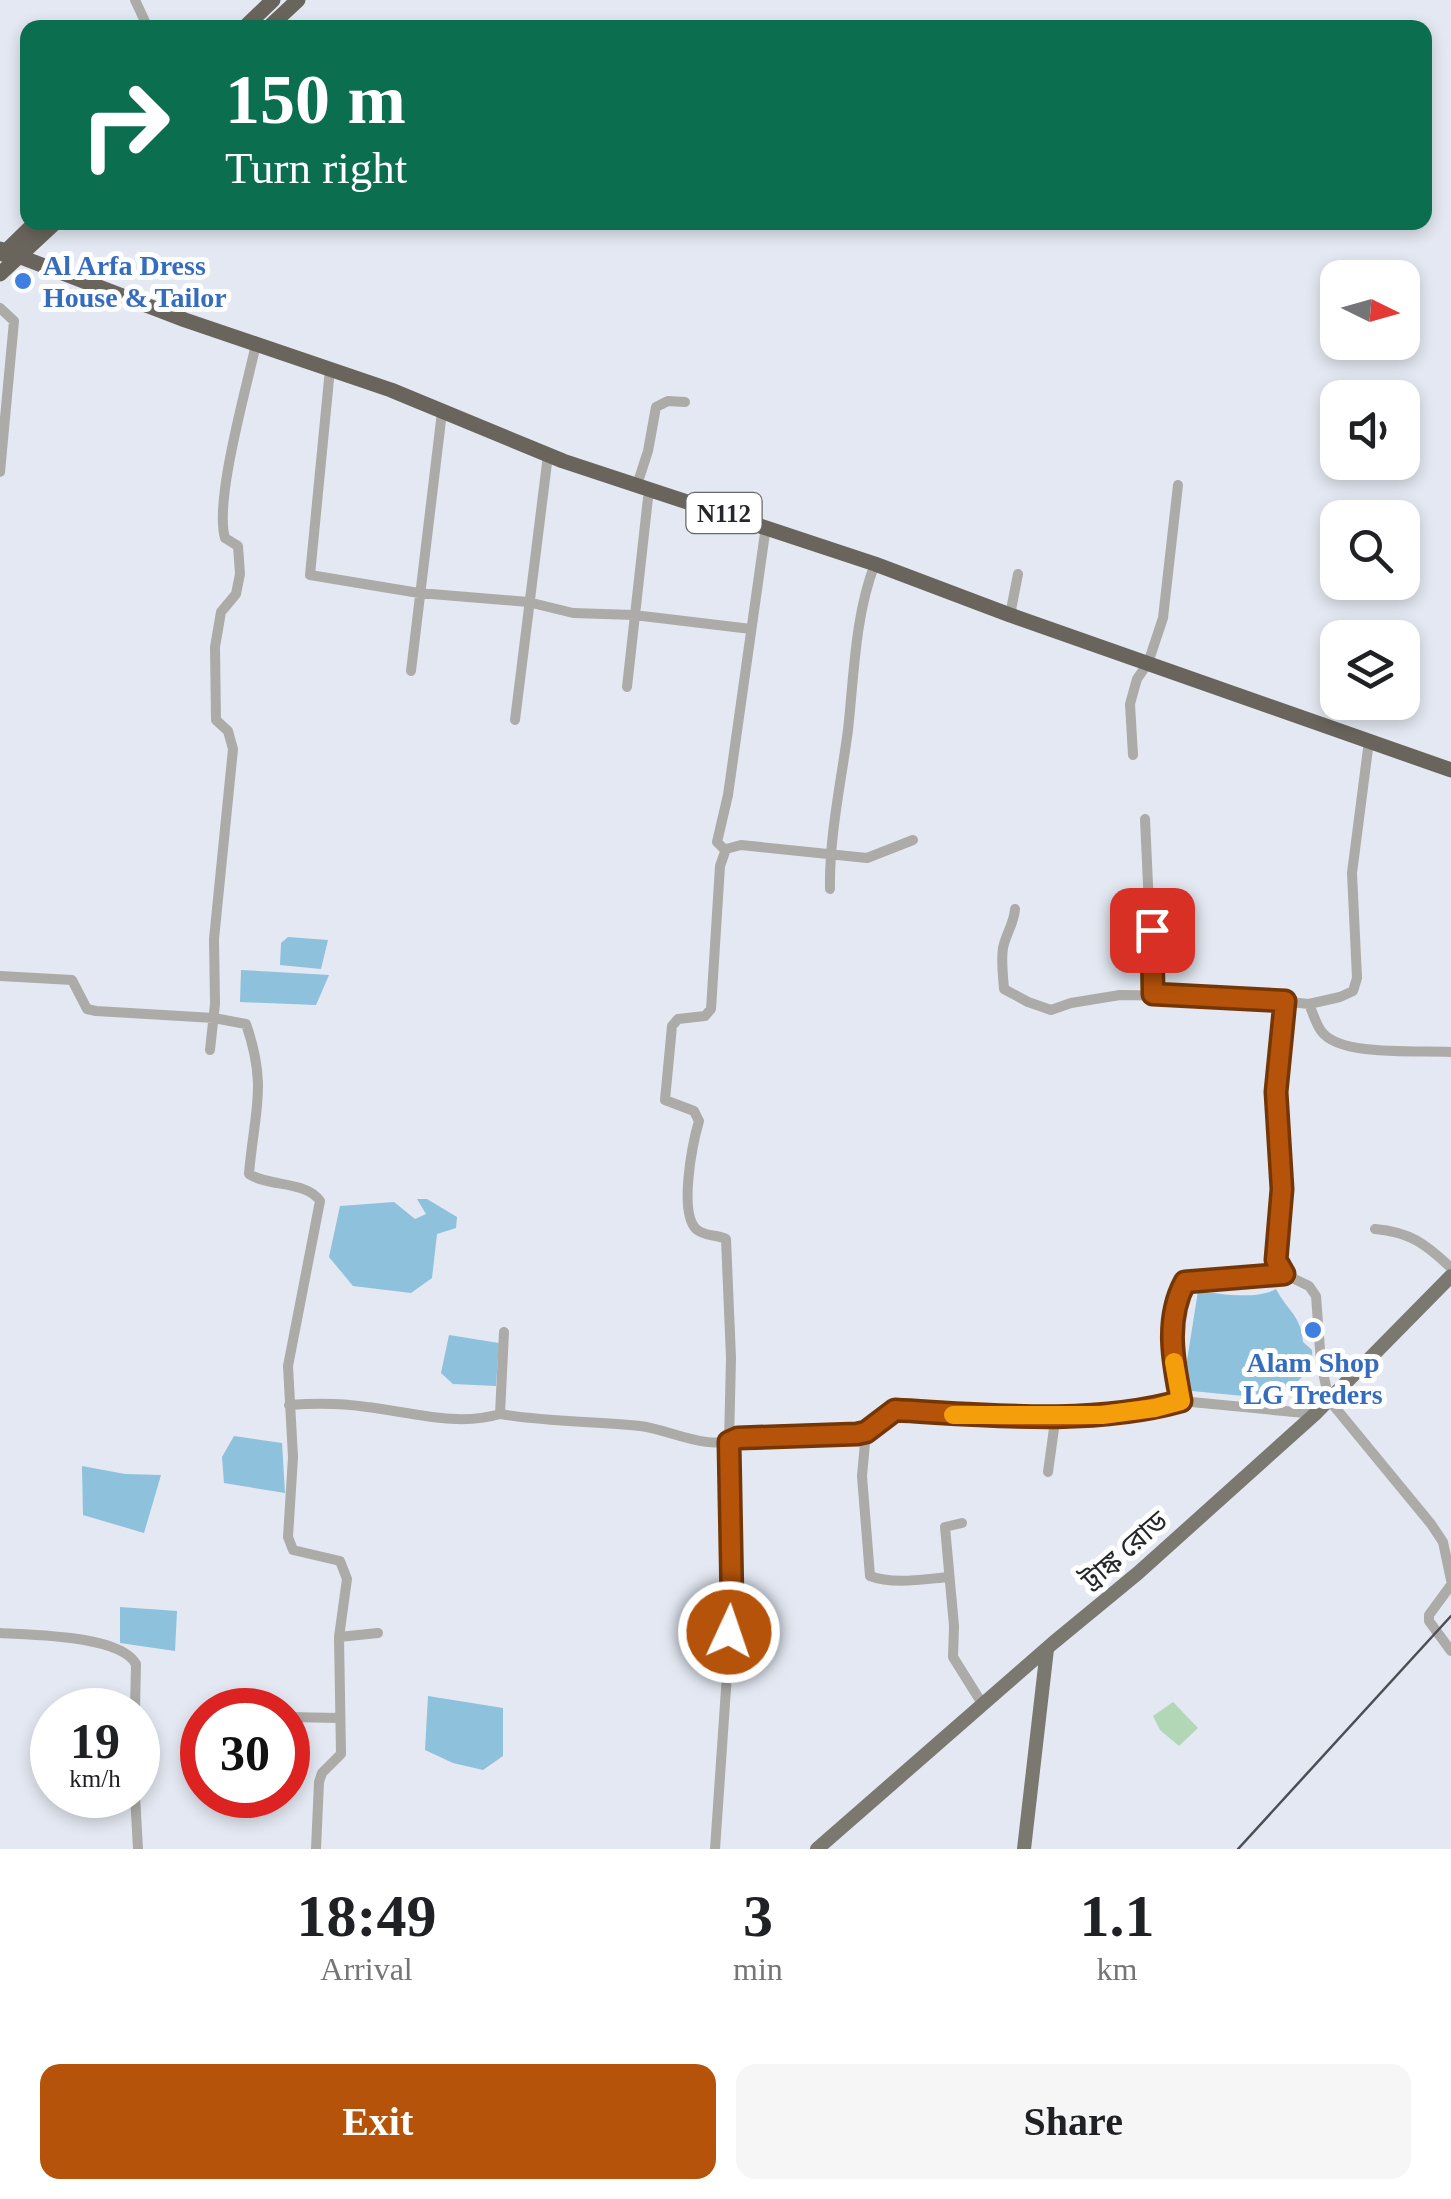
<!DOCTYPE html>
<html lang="en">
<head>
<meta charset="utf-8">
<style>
  body { margin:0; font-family:"Times New Roman","Noto Sans Bengali",serif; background:#f6f6f6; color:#202124; height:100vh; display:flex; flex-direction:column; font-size:38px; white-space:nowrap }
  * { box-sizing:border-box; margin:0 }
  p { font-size:32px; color:#757577 }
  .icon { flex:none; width:55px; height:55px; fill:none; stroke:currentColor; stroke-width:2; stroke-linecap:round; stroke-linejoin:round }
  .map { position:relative; height:1849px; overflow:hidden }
  .panel { display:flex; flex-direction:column; background:#fff; flex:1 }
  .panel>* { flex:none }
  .banner { position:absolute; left:20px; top:20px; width:1412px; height:210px; border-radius:20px; box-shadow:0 5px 15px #0003; background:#0b6e4f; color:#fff; overflow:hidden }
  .needle { width:65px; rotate:95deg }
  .controls { position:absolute; left:1320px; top:260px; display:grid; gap:20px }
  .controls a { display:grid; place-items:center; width:100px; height:100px; border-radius:20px; background:#fff; box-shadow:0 5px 15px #0003; font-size:50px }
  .speed { position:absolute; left:30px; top:1688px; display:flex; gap:20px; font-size:50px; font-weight:700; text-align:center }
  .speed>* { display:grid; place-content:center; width:130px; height:130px; border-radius:50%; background:#fff; box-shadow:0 5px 15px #0003; line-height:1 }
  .speed small { font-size:25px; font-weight:400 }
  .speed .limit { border:15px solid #d22; background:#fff; color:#111 }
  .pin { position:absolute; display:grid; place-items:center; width:85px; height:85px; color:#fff; margin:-42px; border-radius:20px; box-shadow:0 5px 15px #0006 }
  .me { position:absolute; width:110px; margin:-55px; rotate:3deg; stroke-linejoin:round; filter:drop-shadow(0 0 8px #0008) }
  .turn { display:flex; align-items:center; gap:35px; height:210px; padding:0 40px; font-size:45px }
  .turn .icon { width:130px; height:130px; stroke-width:2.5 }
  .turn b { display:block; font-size:70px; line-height:85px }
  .eta { display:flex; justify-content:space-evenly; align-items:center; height:170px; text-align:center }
  .eta b { font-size:60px; font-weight:700; line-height:70px }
  .cta { display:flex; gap:20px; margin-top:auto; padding:20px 40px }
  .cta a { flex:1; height:115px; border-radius:20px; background:#b45309; color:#fff; font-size:40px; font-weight:700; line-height:115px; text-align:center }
  .cta a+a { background:#f6f6f6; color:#202124 }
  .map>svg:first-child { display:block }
  .green { fill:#b1d7b7 }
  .water { fill:#8ec1db }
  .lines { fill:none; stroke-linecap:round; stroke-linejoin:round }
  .minor { stroke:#adaba7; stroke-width:10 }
  .major { stroke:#7b7870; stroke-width:14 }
  .highway { stroke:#69655d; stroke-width:15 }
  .rail { stroke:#4b4e53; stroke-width:2.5 }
  .route-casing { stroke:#753606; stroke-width:25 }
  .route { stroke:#b45309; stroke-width:18 }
  .slow { stroke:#f59e0b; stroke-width:18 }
  .shop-dot { fill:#3f7fe0; stroke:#fff; stroke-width:4 }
  .labels { text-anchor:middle; stroke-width:10; stroke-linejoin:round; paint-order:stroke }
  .shield { fill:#fff; stroke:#66686b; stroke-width:2.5 }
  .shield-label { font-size:25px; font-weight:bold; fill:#25272b }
  .shop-label { font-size:28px; font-weight:bold; fill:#366cbe; stroke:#fff; text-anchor:start }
  .street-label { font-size:28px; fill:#25272b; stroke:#fff }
</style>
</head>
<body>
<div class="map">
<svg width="1451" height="1849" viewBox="0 0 1451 1849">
  <rect width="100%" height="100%" fill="#e3e8f2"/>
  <path class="green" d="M 1173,1702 L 1198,1728 L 1179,1746 L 1160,1730 L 1153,1716 Z"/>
  <path class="water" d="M 288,937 L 328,940 L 321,969 L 280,965 L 281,943 Z
    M 241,970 L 329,975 L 316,1005 L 240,1002 Z
    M 417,1199 L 427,1199 L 457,1217 L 456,1228 L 437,1234 L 432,1278 L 411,1293 L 353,1286 L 329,1257 L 340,1206 L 394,1202 L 415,1219 L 426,1214 Z
    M 1276,1289 C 1288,1312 1301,1315 1303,1342 L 1312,1350 L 1313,1366 L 1292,1387 L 1275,1399 L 1192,1391 L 1185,1373 L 1198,1291 C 1220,1294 1256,1300 1276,1289 Z
    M 449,1335 L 499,1343 L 496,1386 L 453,1384 L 441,1373 Z
    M 234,1436 L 282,1443 L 285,1493 L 224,1483 L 222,1457 Z
    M 82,1466 L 125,1474 L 161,1475 L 144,1533 L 83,1515 Z
    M 120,1607 L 177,1611 L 175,1651 L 120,1643 Z
    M 428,1696 L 503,1708 L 503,1756 L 483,1770 L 453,1763 L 425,1750 Z"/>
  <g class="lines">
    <path class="minor" d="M 135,0 L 148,28
      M 0,308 L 14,321 L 0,472
      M 330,369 L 310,575 L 419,593 L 528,602 L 573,613 L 634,615 L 751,629
      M 637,485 L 648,451 L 656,407 L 668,401 L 685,402
      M 1010,615 L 1018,574
      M 411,671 L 442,412
      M 627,687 L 648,498 L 652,492
      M 515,720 L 548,455
      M 1133,755 L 1130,704 L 1137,679 L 1148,663 L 1163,618 L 1178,485
      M 1145,819 L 1153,994
      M 725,850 L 717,842 L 728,795 L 766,526
      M 830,889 C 829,837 841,783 848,730 C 854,676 855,614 875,564
      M 1015,909 C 1014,924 1006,933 1003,948 C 1001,961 1003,975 1004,989 L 1028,1002 L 1051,1010 L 1071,1003 L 1120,995 L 1242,997 L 1309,1004 L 1340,997 L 1353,991 L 1357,978 L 1352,873 L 1369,741
      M 0,976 L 72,980 L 87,1009 L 96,1011 L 214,1018 L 246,1024 C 268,1087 254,1112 249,1174 C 269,1187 307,1181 320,1201 L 288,1366 L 293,1457 L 288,1537 L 293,1550 L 340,1561 L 347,1579 L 339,1637 L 341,1754 L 322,1773 L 319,1782 L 316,1849
      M 1285,1001 L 1276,1092 L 1282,1189 L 1278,1268 L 1284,1274 L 1309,1286 L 1316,1296 L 1321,1363 L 1329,1400 L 1431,1524 L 1443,1542 L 1451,1580
      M 1309,1004 C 1313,1013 1316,1025 1322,1032 C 1341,1057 1420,1050 1451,1052
      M 210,1050 L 215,1004 L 214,939 L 233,749 L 228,731 L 216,720 L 215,647 L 221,612 L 236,594 L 240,574 L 238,546 L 225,538 C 214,501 247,386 256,344
      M 1375,1229 C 1410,1232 1426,1244 1451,1268
      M 1181,1401 C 1173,1361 1165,1319 1185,1282 L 1245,1275 L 1268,1277 L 1284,1274
      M 289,1405 C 315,1403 341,1403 367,1407 C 411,1412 456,1427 500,1414 C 546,1422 593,1421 640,1426 C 669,1429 710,1453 738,1437 L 857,1434 L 866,1432 L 895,1410 L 994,1417 L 1102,1415 L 1136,1412 L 1181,1401 L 1315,1414
      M 500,1414 L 504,1332
      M 866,1432 L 862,1476 L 870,1576 C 893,1585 925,1579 949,1577
      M 1048,1472 L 1056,1414
      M 962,1523 L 945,1527 L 954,1626 L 953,1657 L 983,1705
      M 1451,1585 L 1429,1615 L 1429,1621 L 1451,1651
      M 0,1633 C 32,1635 120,1635 136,1664 L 135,1710
      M 339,1637 L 378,1633
      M 288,1717 L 339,1718
      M 135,1795 L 138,1849
      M 715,1849 L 732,1602 L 729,1443 L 731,1358 L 726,1239 C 716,1234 705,1237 696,1229 C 679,1212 692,1145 699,1121 L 694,1111 L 665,1100 L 672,1026 L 678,1019 L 705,1016 L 711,1009 L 720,866 L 726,849 L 741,845 L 867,858 L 913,840"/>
    <path class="major" d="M 817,1849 L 1053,1643 L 1138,1573 L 1315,1414 L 1451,1276
      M 1024,1849 L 1047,1649"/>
    <path class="highway" d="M 244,28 L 273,0
      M 268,28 L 298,0
      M 0,249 L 185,320 L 391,390 L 563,461 L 875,564 L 1010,615 L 1451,770
      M 3,254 L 36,222
      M 0,274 L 56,222"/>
    <path class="rail" d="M 1238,1849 L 1451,1616"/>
  </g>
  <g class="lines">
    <g class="route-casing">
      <path id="route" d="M 729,1632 L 732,1602 L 729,1442 L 738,1438 L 857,1434 L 866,1432 L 895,1410 C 987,1415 1091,1426 1181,1401 C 1173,1361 1165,1319 1185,1282 L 1284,1274 L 1276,1260 L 1282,1189 L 1276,1092 L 1285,1001 L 1153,994 L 1152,930"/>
    </g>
    <use href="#route" class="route"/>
    <path class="slow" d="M 953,1415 L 1102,1415 L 1155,1408 L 1181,1401 L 1174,1362"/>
  </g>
  <g class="shop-dot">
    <circle cx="23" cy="281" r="10"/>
    <circle cx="1313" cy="1330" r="10"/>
  </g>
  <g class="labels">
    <rect class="shield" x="686.5" y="493" width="75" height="40" rx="8"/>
    <g class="shield-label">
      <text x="724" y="522">N112</text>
    </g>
    <g class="shop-label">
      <text x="43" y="275">Al Arfa Dress<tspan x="43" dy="32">House &amp; Tailor</tspan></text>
      <text x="1313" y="1372" text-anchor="middle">Alam Shop<tspan x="1313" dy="32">LG Treders</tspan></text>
    </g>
    <g class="street-label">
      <text transform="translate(1124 1550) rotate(-41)" y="10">ট্রাঙ্ক রোড</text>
    </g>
  </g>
</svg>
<div class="controls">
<a><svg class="needle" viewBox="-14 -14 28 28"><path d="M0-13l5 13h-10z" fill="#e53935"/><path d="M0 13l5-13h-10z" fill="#757577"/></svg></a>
<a><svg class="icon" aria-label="sound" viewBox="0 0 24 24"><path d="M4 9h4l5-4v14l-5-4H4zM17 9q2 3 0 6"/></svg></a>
<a><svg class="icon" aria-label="search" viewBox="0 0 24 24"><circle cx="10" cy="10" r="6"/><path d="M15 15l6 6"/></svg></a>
<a><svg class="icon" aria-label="layers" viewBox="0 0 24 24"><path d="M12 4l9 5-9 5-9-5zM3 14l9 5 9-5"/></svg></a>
</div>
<div class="speed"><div>19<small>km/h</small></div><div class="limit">30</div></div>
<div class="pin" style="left:1152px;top:930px;background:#d93025"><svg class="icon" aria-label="arrive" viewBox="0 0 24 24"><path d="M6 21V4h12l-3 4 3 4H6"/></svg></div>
<svg class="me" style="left:729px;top:1632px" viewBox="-20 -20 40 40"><circle r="17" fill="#b45309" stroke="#fff" stroke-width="3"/><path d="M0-11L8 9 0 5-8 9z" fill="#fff"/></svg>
<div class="banner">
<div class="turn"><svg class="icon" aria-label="right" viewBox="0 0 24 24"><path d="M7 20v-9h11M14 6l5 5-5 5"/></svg><div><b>150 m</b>Turn right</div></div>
</div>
</div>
<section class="panel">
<div class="eta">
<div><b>18:49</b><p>Arrival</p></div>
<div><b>3</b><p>min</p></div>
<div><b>1.1</b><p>km</p></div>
</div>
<div class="cta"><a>Exit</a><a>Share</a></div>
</section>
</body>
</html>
